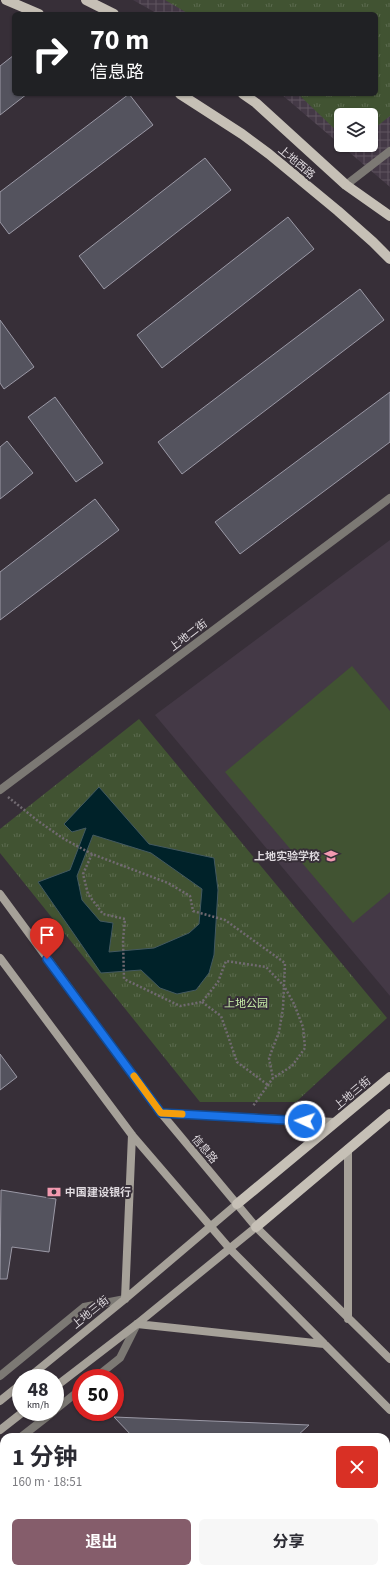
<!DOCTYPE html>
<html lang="zh">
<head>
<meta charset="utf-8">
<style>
  body { margin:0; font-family:"Source Sans 3","Noto Sans SC",sans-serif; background:#f7f7f7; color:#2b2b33; height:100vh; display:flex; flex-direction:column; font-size:15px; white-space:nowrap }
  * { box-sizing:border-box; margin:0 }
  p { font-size:13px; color:#7c7c81 }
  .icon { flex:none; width:22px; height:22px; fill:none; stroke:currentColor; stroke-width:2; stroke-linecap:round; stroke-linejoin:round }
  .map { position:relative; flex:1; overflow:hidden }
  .sheet { position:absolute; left:0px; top:1433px; width:390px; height:140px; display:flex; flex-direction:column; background:#fff; border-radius:12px 12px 0 0; box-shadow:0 1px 3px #0004 }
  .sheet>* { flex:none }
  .hud { position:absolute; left:12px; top:12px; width:366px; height:84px; border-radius:6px; box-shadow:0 1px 3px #0004; background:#202124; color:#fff; overflow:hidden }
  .buttons { position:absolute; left:334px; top:108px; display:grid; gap:8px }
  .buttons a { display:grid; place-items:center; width:44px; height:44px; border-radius:6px; background:#fff; box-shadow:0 1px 3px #0004; font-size:20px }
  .speed { position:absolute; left:12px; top:1369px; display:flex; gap:8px; font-size:20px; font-weight:700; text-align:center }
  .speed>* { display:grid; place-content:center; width:52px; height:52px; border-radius:50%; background:#fff; box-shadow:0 1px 3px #0004; line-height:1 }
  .speed small { font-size:10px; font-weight:400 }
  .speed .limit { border:6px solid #d22; background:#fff; color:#111 }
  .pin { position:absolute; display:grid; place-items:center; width:34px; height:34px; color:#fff; margin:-41px -17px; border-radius:50% 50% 50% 0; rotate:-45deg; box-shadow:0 0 4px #0007 }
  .pin .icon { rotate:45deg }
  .me { position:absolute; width:44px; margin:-22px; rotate:273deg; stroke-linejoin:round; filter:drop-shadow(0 0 3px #0008) }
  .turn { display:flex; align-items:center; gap:14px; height:84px; padding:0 12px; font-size:18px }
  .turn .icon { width:52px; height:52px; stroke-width:2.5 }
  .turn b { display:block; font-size:28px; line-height:34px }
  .round { display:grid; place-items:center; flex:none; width:42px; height:42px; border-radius:6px; background:#f7f7f7 }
  .head { display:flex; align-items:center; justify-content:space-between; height:68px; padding:0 12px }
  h1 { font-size:24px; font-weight:700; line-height:30px }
  .action { display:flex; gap:8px; margin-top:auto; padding:8px 12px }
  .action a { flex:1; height:46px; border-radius:6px; background:#855d6b; color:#fff; font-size:16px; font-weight:700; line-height:46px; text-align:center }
  .action a+a { background:#f7f7f7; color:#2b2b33 }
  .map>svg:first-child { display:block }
  .built { fill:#443946 }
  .industrial { fill:url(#industrial-grid); fill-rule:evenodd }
  .park { fill:url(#park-tufts) }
  .pitch { fill:#415332 }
  .water { fill:#002229; stroke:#435960; fill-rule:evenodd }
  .building { fill:#54535e; stroke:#9b99a6 }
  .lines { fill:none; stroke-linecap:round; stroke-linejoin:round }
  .path { stroke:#716a71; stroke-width:2.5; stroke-dasharray:2 2; stroke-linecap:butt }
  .service { stroke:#7c7974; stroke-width:8 }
  .tertiary { stroke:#7c7974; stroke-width:8 }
  .secondary { stroke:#a6a199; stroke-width:8 }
  .primary { stroke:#c6c0b6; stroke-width:10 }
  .route-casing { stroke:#114b97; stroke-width:10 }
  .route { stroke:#1a73e8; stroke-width:7 }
  .slow { stroke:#f59e0b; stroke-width:7 }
  .labels { text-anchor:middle; stroke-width:4; stroke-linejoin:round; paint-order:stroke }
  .street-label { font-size:11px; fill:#dfdadf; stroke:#372f38 }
  .poi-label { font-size:11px; font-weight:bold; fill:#dfdadf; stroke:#372f38; text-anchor:end }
  .park-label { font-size:11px; fill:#c9f0aa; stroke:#372f38 }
</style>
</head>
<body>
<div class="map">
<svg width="390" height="1573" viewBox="0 0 390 1573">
  <defs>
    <pattern id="industrial-grid" width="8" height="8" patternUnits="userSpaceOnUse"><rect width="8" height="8" fill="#443946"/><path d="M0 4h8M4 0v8" fill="none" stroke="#5f5560"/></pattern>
    <pattern id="park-tufts" width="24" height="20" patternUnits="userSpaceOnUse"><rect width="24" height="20" fill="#415332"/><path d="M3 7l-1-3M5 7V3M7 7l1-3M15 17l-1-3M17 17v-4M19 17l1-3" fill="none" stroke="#5c6b4f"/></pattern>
  </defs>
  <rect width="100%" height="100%" fill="#372f38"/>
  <path class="built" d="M 390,540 L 390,996 L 155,715 Z"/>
  <path class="industrial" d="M 133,0 L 390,0 L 390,187 L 281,94 L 376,94 L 376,14 L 158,14 ZM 341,115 L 371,115 L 371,145 L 341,145 Z"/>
  <path class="park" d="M 165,0 L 390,0 L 390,116 L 371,131 L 371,115 L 341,115 L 341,135 L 298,94 L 376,94 L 376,14 L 189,14 Z
    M 139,719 L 387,1018 L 296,1102 L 200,1102 L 0,853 L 0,829 Z"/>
  <path class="pitch" d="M 352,666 L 390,711 L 390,892 L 353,923 L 225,772 Z"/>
  <path class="water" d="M 99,787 L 149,844 L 214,858 L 218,890 L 214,955 L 209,973 L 196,990 L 177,994 L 160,988 L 141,970 L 101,973 L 38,882 L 70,870 L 86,828 L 72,832 L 64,824 ZM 93,835 L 151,853 L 202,889 L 199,924 L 189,933 L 154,948 L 109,952 L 113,923 L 100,921 L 82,900 L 77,876 Z"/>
  <path class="building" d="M 14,55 L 14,94 L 27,94 L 0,115 L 0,66 Z
    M 129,94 L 153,125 L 9,234 L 0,222 L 0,192 Z
    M 205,158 L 231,190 L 104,289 L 79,256 Z
    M 288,217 L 314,249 L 162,368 L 137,335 Z
    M 360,289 L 384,320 L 182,474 L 158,442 Z
    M 0,320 L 34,367 L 4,389 L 0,383 Z
    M 390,392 L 390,442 L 240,554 L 215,522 Z
    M 55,397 L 103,463 L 76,482 L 28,417 Z
    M 7,441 L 33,473 L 0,499 L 0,447 Z
    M 95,499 L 119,530 L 0,620 L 0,572 Z
    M 0,1054 L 17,1077 L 0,1090 Z
    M 1,1190 L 56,1199 L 49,1252 L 12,1247 L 7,1279 L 0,1279 Z
    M 114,1417 L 309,1425 L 296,1437 L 133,1437 Z"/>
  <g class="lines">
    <path class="path" d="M 8,797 L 38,821 L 64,839 L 92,854 L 168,883 L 190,896 L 193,911 L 225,920 L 285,963 L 283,1008 L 279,1032 L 269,1058 L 273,1078
      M 92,854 L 83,874 L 88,894 L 103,914 L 125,919 L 123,940 L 124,979 L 180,1006 L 202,1002 L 218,982 L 226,961 L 266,967 L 284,986 L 294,1004 L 303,1027 L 305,1048 L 292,1066 L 273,1078 L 253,1106
      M 202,1002 L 221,1016 L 237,1062 L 268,1085"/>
    <path class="service" d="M 346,185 L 390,151"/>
    <path class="tertiary" d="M 0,790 L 390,498
      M 0,1376 L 84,1307 L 125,1299
      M 95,1378 L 120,1358 L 137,1324
      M 55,1410 L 81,1389
      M 21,1437 L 53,1412
      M 0,1454 L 4,1451"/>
    <path class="secondary" d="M 0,894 L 161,1113 L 256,1227 L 390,1359
      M 0,958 L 132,1135 L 230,1249 L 390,1410
      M 161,1113 L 335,1122
      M 348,1149 L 348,1319
      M 125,1299 L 132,1135
      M 137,1324 L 324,1344
      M 28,1378 L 125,1299 L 237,1204
      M 55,1387 L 137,1324 L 256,1227
      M 0,1401 L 21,1384
      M 0,1430 L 23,1412"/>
    <path class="primary" d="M 6,0 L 39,14
      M 86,0 L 114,14
      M 180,94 L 242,134 L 269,154 L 338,211 L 373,242 L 390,259
      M 243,94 L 256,103 L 346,185 L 390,216
      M 237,1204 L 390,1077
      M 256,1227 L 390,1114"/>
  </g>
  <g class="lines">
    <g class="route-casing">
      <path id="route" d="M 47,959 L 161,1113 L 305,1121"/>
    </g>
    <use href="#route" class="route"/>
    <path class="slow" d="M 134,1076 L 161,1113 L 182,1114"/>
  </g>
  <defs>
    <g id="school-bare" transform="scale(1.08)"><path d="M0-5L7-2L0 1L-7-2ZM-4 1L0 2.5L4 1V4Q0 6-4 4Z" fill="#f29ab0" stroke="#372f38" stroke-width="2.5" paint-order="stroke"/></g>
    <g id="bank-bare" transform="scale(1.08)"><path d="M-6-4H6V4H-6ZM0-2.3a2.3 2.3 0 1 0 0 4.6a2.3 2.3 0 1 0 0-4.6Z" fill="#f29ab0" stroke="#372f38" stroke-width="2.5" paint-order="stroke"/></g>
  </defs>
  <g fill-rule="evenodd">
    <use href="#school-bare" x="331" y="856"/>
    <use href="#bank-bare" x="54" y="1192"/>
  </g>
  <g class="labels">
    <g class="street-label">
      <text transform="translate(297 162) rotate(40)" y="4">上地西路</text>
      <text transform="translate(188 635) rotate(-37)" y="4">上地二街</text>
      <text transform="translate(352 1093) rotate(-40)" y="4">上地三街</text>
      <text transform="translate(205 1149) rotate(50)" y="4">信息路</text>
      <text transform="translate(90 1312) rotate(-39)" y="4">上地三街</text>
    </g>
    <g class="poi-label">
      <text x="320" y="860">上地实验学校</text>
      <text x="65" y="1196" text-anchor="start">中国建设银行</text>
    </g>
    <g class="park-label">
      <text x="246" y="1007">上地公园</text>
    </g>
  </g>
</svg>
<div class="buttons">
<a><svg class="icon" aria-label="layers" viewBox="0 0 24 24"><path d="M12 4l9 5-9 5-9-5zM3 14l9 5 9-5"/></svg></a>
</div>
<div class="speed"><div>48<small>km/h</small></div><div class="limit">50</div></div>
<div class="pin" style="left:47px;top:959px;background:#d93025"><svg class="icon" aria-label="arrive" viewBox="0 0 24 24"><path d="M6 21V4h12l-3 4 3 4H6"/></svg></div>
<svg class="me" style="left:305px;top:1121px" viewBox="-20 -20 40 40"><circle r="17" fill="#1a73e8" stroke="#fff" stroke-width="3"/><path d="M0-11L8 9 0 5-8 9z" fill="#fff"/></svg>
<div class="hud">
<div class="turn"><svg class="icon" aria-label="right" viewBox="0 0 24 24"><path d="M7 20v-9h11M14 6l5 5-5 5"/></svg><div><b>70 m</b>信息路</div></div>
</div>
<section class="sheet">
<div class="head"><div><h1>1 分钟</h1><p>160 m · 18:51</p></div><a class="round" style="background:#d93025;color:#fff"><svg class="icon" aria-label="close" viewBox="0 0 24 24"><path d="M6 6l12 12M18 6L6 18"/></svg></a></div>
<div class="action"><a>退出</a><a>分享</a></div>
</section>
</div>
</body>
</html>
